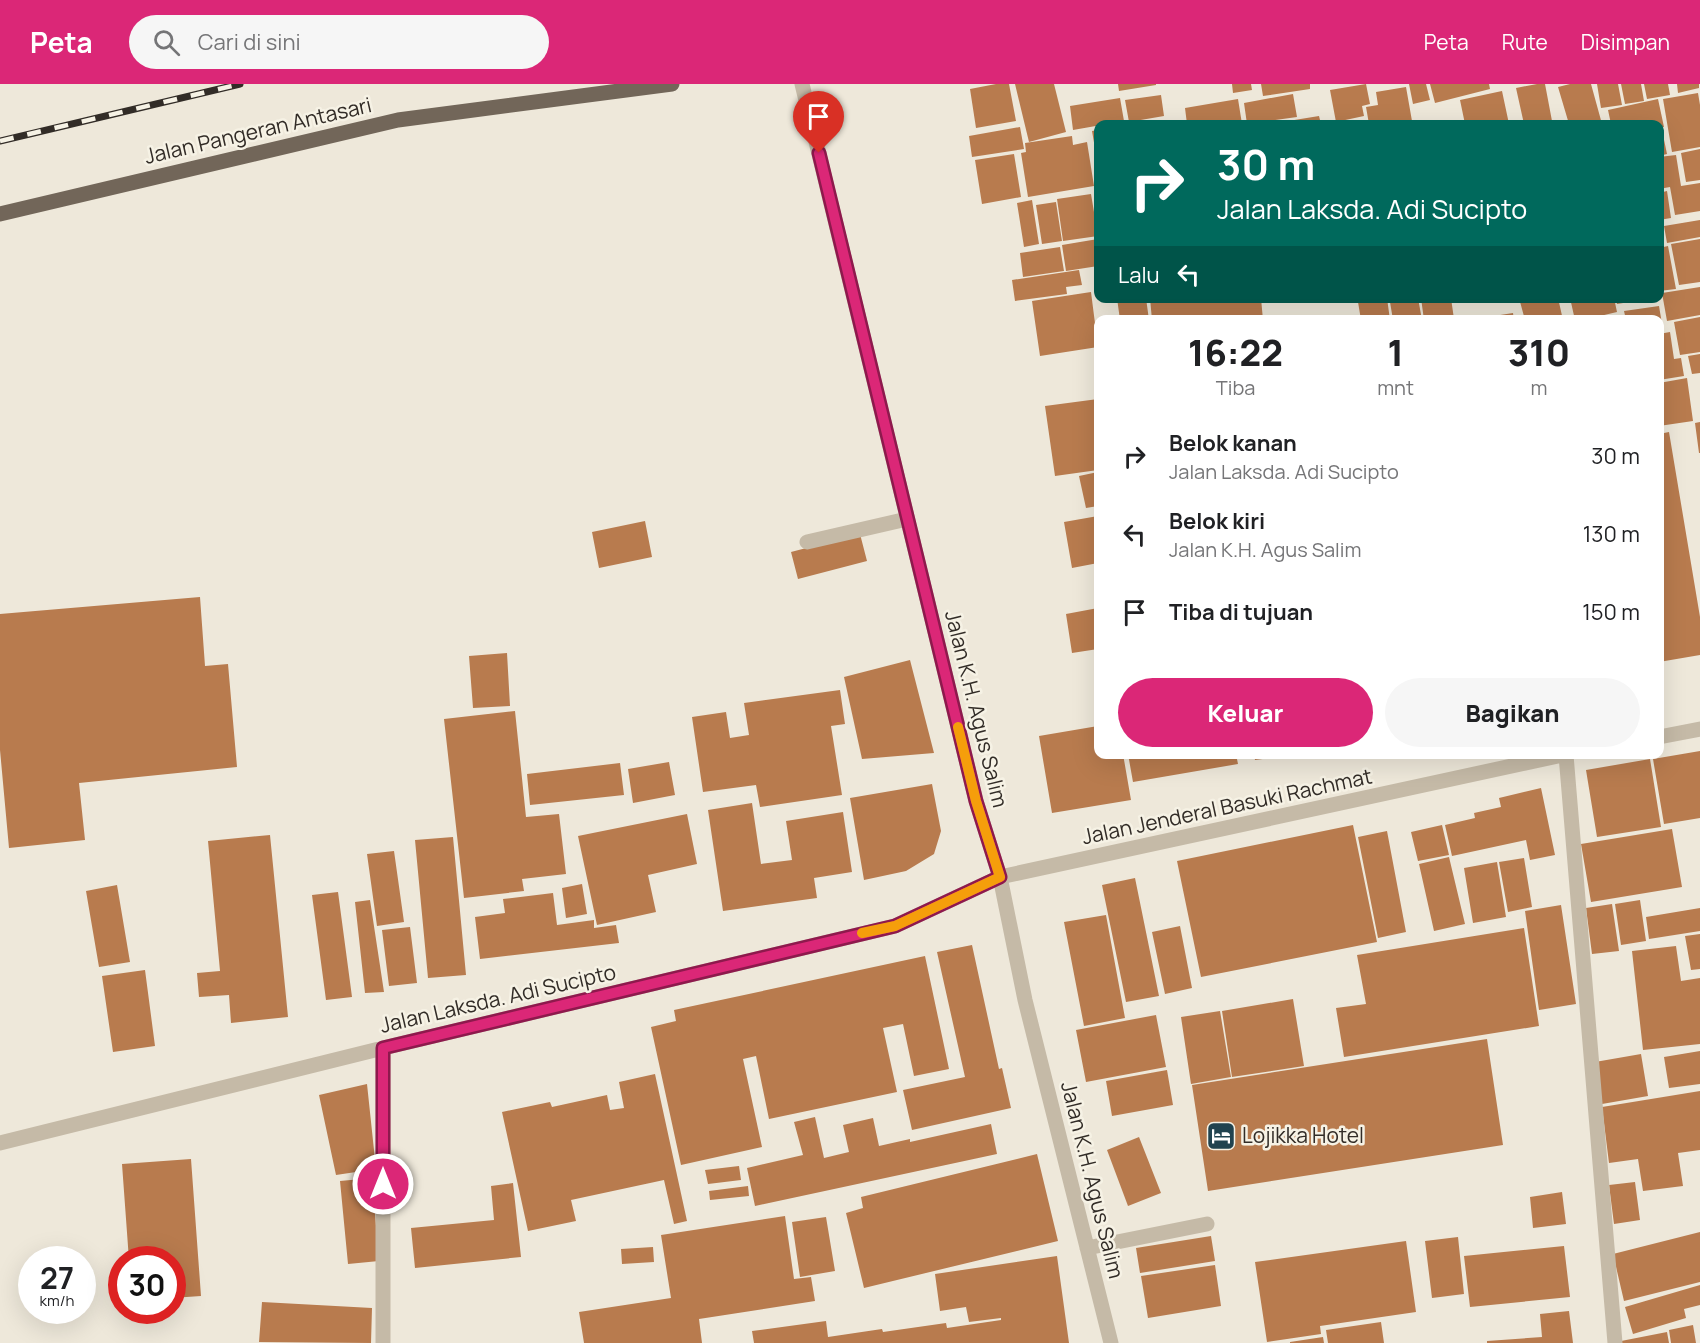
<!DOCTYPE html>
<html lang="id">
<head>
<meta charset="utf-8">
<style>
  body { margin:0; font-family:Manrope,sans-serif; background:#f6f6f6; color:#202124; height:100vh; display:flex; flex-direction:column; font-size:22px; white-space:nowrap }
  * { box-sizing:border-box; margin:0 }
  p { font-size:20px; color:#757577 }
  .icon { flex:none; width:33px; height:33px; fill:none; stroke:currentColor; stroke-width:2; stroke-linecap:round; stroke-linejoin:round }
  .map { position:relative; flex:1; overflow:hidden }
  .side { position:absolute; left:1094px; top:231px; width:570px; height:444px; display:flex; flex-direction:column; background:#fff; border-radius:12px; box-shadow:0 6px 24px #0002 }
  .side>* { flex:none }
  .banner { position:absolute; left:1094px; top:36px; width:570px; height:183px; border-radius:12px; box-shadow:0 6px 24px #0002; background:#00695c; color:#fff; overflow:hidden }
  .speed { position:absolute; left:18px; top:1162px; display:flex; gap:12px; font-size:30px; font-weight:700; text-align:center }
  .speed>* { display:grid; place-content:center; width:78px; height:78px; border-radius:50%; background:#fff; box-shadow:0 6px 24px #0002; line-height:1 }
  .speed small { font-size:15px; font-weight:400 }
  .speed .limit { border:9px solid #d22; background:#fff; color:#111 }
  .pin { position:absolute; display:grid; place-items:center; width:51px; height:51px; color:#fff; margin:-62px -26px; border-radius:50% 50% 50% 0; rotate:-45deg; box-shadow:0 0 6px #0007 }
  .pin .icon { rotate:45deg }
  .me { position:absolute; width:66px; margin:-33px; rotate:0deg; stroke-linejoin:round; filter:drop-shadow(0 0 4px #0008) }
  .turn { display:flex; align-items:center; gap:21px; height:126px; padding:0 24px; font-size:27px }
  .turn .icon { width:78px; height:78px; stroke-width:2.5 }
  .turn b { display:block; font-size:42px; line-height:51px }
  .then { display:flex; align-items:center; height:57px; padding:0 24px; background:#0003; gap:12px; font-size:22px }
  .eta { display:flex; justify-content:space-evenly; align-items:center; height:102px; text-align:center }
  .eta b { font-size:36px; font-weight:800; line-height:42px }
  .button { display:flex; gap:12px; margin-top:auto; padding:12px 24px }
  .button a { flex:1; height:69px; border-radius:36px; background:#db2777; color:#fff; font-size:24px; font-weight:800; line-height:69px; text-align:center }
  .button a+a { background:#f6f6f6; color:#202124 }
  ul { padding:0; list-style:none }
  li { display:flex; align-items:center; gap:18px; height:78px; padding:0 24px }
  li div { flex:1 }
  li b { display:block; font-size:22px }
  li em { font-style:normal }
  header { display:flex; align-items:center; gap:36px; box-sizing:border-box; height:84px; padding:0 30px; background:#db2777; color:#fff }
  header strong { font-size:28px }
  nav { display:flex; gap:33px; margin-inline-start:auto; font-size:21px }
  .search { width:420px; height:54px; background:#f6f6f6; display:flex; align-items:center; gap:15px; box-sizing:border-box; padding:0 21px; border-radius:33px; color:#757577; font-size:22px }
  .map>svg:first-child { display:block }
  .building { fill:#b87b4e }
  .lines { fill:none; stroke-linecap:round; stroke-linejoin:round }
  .minor { stroke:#c5baa7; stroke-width:15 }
  .major { stroke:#726659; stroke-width:15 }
  .rail-casing { stroke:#322c27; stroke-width:7 }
  .rail { stroke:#f6f2e5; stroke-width:4.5; stroke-dasharray:14; stroke-linecap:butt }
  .route-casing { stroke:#8e194d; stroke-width:15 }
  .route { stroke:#db2777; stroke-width:10 }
  .slow { stroke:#f59e0b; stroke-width:10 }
  .labels { text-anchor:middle; stroke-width:5; stroke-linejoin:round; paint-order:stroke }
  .street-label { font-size:21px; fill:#322c27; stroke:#f6f2e5 }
  .poi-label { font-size:21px; fill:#322c27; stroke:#f6f2e5; text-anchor:start }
</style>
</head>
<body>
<header>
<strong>Peta</strong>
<div class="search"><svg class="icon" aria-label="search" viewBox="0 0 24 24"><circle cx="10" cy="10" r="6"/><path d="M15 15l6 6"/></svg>Cari di sini</div>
<nav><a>Peta</a><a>Rute</a><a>Disimpan</a></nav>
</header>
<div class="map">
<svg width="1700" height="1259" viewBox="0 0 1700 1259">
  <rect width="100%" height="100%" fill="#eee8da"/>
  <path class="building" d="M 996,0 L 1009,0 L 1016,37 L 976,44 L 970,5 Z
    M 1015,0 L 1054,0 L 1066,48 L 1029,58 Z
    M 1118,0 L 1156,0 L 1156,1 L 1119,7 Z
    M 1232,0 L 1251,0 L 1252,6 L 1233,9 Z
    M 1261,0 L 1310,0 L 1310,5 L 1263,12 Z
    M 1366,0 L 1370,20 L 1362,22 L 1364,32 L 1336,38 L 1330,6 Z
    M 1409,0 L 1426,0 L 1430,16 L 1413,20 Z
    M 1430,0 L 1489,0 L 1490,5 L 1435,19 Z
    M 1537,0 L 1545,0 L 1552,37 L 1524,40 L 1516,4 Z
    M 1570,0 L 1591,0 L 1602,40 L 1569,40 L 1558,3 Z
    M 1597,0 L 1618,0 L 1622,21 L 1601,24 Z
    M 1621,0 L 1641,0 L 1644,17 L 1625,20 Z
    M 1644,0 L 1668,0 L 1670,11 L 1647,15 Z
    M 1677,0 L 1699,0 L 1699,4 L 1678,9 Z
    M 1406,3 L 1412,37 L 1393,40 L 1381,40 L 1380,38 L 1369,40 L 1366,23 L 1378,21 L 1376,8 Z
    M 1502,7 L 1509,40 L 1465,40 L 1460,16 Z
    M 1698,9 L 1700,21 L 1700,63 L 1672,68 L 1663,15 Z
    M 1293,10 L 1297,33 L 1247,40 L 1244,19 Z
    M 1161,11 L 1164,32 L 1129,38 L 1125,16 Z
    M 1120,14 L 1124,37 L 1073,46 L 1070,22 Z
    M 1238,15 L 1242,40 L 1187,40 L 1185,24 Z
    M 1658,15 L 1664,43 L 1659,44 L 1659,40 L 1611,40 L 1608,26 Z
    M 1319,32 L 1321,40 L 1276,40 L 1276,39 Z
    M 1020,43 L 1024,65 L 972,73 L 969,52 Z
    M 1098,46 L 1098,76 L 1097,76 L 1092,47 Z
    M 1662,46 L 1667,70 L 1659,72 L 1659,47 Z
    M 1072,52 L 1073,61 L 1087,58 L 1094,102 L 1028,113 L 1021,69 L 1026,68 L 1025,59 Z
    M 1700,65 L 1700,96 L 1686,98 L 1681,69 Z
    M 1014,70 L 1021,113 L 982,120 L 975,76 Z
    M 1676,71 L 1681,102 L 1700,99 L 1700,127 L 1675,131 L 1670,103 L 1659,105 L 1659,73 Z
    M 1667,107 L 1671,134 L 1659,136 L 1659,109 Z
    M 1091,110 L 1098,152 L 1063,157 L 1057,115 Z
    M 1032,116 L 1039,160 L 1024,163 L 1017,119 Z
    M 1056,118 L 1062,157 L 1042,160 L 1036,121 Z
    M 1700,136 L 1700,153 L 1667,159 L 1664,142 Z
    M 1098,155 L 1098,182 L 1066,187 L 1062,161 Z
    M 1700,155 L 1700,198 L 1679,201 L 1671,160 Z
    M 1668,162 L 1676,205 L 1659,207 L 1659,164 Z
    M 1060,163 L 1064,187 L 1023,193 L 1020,169 Z
    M 1079,186 L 1082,201 L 1066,203 L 1067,210 L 1015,217 L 1012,196 Z
    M 1700,203 L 1700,231 L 1667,237 L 1662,209 Z
    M 1091,208 L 1098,263 L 1040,272 L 1032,217 Z
    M 1117,214 L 1146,214 L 1149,236 L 1120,236 Z
    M 1150,214 L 1261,214 L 1263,236 L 1152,236 Z
    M 1387,214 L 1390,236 L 1361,236 L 1358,218 Z
    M 1410,214 L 1418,214 L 1422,236 L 1393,236 L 1390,218 Z
    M 1421,214 L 1451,214 L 1454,235 L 1424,236 Z
    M 1519,214 L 1558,214 L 1563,236 L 1525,236 Z
    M 1570,214 L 1614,214 L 1617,228 L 1583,236 L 1575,236 Z
    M 1616,214 L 1642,214 L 1642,216 L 1617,220 Z
    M 1659,222 L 1663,246 L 1659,247 L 1659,236 L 1626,236 L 1624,227 Z
    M 1513,229 L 1514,236 L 1482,236 L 1481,234 Z
    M 1700,233 L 1700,268 L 1680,271 L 1674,238 Z
    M 1670,248 L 1674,275 L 1681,274 L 1684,292 L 1659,296 L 1659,250 Z
    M 1700,270 L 1700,289 L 1692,290 L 1688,272 Z
    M 1687,294 L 1693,337 L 1659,342 L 1659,299 Z
    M 1098,315 L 1098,386 L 1055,392 L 1045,322 Z
    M 1700,338 L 1700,369 L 1699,369 L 1695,339 Z
    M 1669,348 L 1700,533 L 1700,571 L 1659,578 L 1659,350 Z
    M 1098,388 L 1098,422 L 1086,424 L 1079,392 Z
    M 1098,432 L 1098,479 L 1072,484 L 1064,438 Z
    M 645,437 L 652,473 L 599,484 L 592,448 Z
    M 860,450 L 867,477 L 798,495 L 791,468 Z
    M 200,513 L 205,582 L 228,580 L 237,683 L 79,699 L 85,756 L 9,764 L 0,666 L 0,530 Z
    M 1098,524 L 1098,565 L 1072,569 L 1066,530 Z
    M 507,569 L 510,622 L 473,624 L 469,572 Z
    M 910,576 L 934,669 L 862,675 L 844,593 Z
    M 840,606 L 845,640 L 831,642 L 842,711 L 760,723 L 756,701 L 703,708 L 692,633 L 726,628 L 730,654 L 749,651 L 744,619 Z
    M 515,627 L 526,733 L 559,730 L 566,790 L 522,795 L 524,807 L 464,814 L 444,635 Z
    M 1098,642 L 1098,670 L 1123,670 L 1131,716 L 1052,729 L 1039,652 Z
    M 1700,667 L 1700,734 L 1664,740 L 1653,675 Z
    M 1128,670 L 1236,670 L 1238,680 L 1133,698 Z
    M 1254,670 L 1285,670 L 1285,672 L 1255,676 Z
    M 1650,675 L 1661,743 L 1597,753 L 1586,686 Z
    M 669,678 L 675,711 L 633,719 L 628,685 Z
    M 620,679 L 624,711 L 530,721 L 527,690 Z
    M 932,700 L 941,747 L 934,770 L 906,787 L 864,796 L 850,714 Z
    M 1541,704 L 1555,771 L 1530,776 L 1526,756 L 1452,772 L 1445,741 L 1475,734 L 1474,729 L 1501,723 L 1499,714 Z
    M 752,719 L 761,780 L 792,776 L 786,737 L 843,728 L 852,788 L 814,794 L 817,814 L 723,827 L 708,726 Z
    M 687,730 L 697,780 L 648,791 L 656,828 L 597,841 L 578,752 Z
    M 1353,741 L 1377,858 L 1201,893 L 1177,777 Z
    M 1442,741 L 1449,771 L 1418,777 L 1411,748 Z
    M 1672,745 L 1682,803 L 1591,818 L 1581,760 Z
    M 1387,747 L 1406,848 L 1378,854 L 1358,753 Z
    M 270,751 L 288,933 L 231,939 L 229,911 L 199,913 L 197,889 L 220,887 L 208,757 Z
    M 453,753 L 466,891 L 428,894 L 415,756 Z
    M 394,767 L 404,838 L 377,842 L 367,770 Z
    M 1449,773 L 1465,840 L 1434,847 L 1419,780 Z
    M 1524,774 L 1532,823 L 1508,828 L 1499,778 Z
    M 1497,778 L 1506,833 L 1473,839 L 1464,784 Z
    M 1135,794 L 1159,912 L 1126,918 L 1102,801 Z
    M 582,800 L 587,830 L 566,834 L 562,804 Z
    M 117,801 L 130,878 L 99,883 L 86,807 Z
    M 338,808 L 352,913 L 326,916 L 312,811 Z
    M 553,809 L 557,841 L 594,836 L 594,844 L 616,841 L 619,859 L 480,875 L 475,833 L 505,829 L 503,815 Z
    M 370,816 L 384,908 L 365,909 L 355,818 Z
    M 1640,816 L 1646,857 L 1621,861 L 1615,820 Z
    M 1612,820 L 1619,867 L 1592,870 L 1586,824 Z
    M 1561,821 L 1576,920 L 1539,926 L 1525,827 Z
    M 1700,824 L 1700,847 L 1649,855 L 1646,833 Z
    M 1106,831 L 1125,934 L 1084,942 L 1064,838 Z
    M 1180,842 L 1192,904 L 1165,910 L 1152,848 Z
    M 410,843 L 417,899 L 389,902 L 382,846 Z
    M 1524,844 L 1539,942 L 1344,973 L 1336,924 L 1366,920 L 1357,871 Z
    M 1700,850 L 1700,885 L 1691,886 L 1685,852 Z
    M 972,861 L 999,985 L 1002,984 L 1011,1024 L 912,1046 L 903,1006 L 965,993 L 937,868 Z
    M 1676,862 L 1681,897 L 1700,894 L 1700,960 L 1643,966 L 1632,867 Z
    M 925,872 L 949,985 L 914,992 L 903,940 L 883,944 L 897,1008 L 769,1035 L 756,972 L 743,975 L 762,1063 L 681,1081 L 651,943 L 676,937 L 674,926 Z
    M 145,886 L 155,962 L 113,968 L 102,892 Z
    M 1293,915 L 1304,982 L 1232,993 L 1222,927 Z
    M 1220,927 L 1231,993 L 1191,1000 L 1181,933 Z
    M 1156,931 L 1166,983 L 1086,998 L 1076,946 Z
    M 1487,955 L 1503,1061 L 1208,1107 L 1192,1001 Z
    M 1700,967 L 1700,1000 L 1669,1004 L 1664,973 Z
    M 1641,970 L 1648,1012 L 1602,1020 L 1595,978 Z
    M 1167,986 L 1173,1021 L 1112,1032 L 1106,997 Z
    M 655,990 L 687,1137 L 674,1140 L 664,1096 L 571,1116 L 576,1137 L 528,1147 L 502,1028 L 550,1018 L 552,1023 L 607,1011 L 610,1026 L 624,1024 L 619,998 Z
    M 367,1000 L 376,1085 L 336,1091 L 319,1011 Z
    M 1700,1007 L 1700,1066 L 1678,1069 L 1683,1102 L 1643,1107 L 1638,1075 L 1609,1079 L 1602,1023 Z
    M 815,1033 L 824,1074 L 849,1068 L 843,1041 L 873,1034 L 879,1062 L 910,1055 L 910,1058 L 991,1040 L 997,1070 L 755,1122 L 747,1084 L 803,1071 L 794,1038 Z
    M 1139,1053 L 1161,1109 L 1128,1122 L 1107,1066 Z
    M 1037,1070 L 1058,1157 L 864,1204 L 846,1129 L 863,1124 L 861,1113 Z
    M 191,1075 L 201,1212 L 172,1214 L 172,1176 L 129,1176 L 122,1080 Z
    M 739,1082 L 741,1096 L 708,1100 L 705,1086 Z
    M 372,1094 L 379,1177 L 348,1180 L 340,1097 Z
    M 1635,1098 L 1640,1136 L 1614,1140 L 1609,1101 Z
    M 513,1099 L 521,1173 L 415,1184 L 411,1144 L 494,1136 L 491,1102 Z
    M 748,1102 L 749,1112 L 710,1116 L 709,1107 Z
    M 1562,1108 L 1566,1140 L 1533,1144 L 1530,1113 Z
    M 785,1132 L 794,1195 L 811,1193 L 815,1217 L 699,1235 L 702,1259 L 584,1259 L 579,1228 L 671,1214 L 661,1151 Z
    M 826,1133 L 835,1187 L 800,1193 L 792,1138 Z
    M 1700,1148 L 1700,1198 L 1624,1217 L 1613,1170 Z
    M 1211,1152 L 1215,1177 L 1140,1189 L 1136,1164 Z
    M 1458,1153 L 1464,1210 L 1432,1214 L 1425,1157 Z
    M 1406,1157 L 1416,1228 L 1320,1242 L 1321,1250 L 1267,1258 L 1255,1178 Z
    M 1564,1162 L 1570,1213 L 1470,1223 L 1464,1172 Z
    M 653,1163 L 654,1178 L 622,1180 L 621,1165 Z
    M 1057,1172 L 1069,1259 L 754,1259 L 752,1247 L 826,1237 L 828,1253 L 882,1245 L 883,1248 L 946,1239 L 947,1244 L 1001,1236 L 1001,1234 L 969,1238 L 966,1223 L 940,1227 L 935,1190 Z
    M 1215,1181 L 1221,1222 L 1148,1234 L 1141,1192 Z
    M 1700,1201 L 1700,1221 L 1684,1225 L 1686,1234 L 1633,1250 L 1625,1223 Z
    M 262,1218 L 372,1224 L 371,1259 L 259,1258 Z
    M 1569,1227 L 1573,1259 L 1487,1259 L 1487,1257 L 1542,1253 L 1540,1230 Z
    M 1381,1238 L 1384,1259 L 1328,1259 L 1326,1246 Z
    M 1693,1241 L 1696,1259 L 1671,1259 L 1669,1246 Z
    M 1667,1248 L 1669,1259 L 1616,1259 L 1616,1258 Z
    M 1323,1253 L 1324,1259 L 1290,1259 L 1290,1258 Z"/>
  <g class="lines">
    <path class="minor" d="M 802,0 L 976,717 L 1000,793 L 1025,916 L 1111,1259
      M 807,458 L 907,435
      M 1659,653 L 1700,645
      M 1566,671 L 1615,1259
      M 383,964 L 383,1259
      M 0,1059 L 383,964 L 895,842 L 1000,793 L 1567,670
      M 1087,1164 L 1207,1140"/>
    <path class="major" d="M 0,130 L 398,36 L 672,0"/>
    <g class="rail-casing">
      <path id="rail" d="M 0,57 L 240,0"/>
    </g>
    <use href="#rail" class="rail"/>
  </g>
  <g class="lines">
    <g class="route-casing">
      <path id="route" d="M 383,1100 L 383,964 L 895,842 L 1000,793 L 976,717 L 819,69"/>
    </g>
    <use href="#route" class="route"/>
    <path class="slow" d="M 862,849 L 895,842 L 1000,793 L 976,717 L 958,643"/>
  </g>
  <defs>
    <g id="hotel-square" transform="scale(1.5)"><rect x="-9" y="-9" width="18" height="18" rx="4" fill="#21434f" stroke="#f6f2e5"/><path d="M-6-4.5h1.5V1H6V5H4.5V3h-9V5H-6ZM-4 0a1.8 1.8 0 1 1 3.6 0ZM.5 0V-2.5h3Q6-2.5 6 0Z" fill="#fff"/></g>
  </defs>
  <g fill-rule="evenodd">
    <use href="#hotel-square" x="1221" y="1052"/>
  </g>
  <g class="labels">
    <g class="street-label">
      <text transform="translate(258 47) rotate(-13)" y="7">Jalan Pangeran Antasari</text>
      <text transform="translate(976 625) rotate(76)" y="7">Jalan K.H. Agus Salim</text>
      <text transform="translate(1227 723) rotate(-12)" y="7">Jalan Jenderal Basuki Rachmat</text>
      <text transform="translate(498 915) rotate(-13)" y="7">Jalan Laksda. Adi Sucipto</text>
      <text transform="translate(1092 1096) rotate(76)" y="7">Jalan K.H. Agus Salim</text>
    </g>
    <g class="poi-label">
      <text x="1242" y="1059">Lojikka Hotel</text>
    </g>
  </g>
</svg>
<div class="speed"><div>27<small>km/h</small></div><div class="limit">30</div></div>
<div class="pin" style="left:819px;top:69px;background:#d93025"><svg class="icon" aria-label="arrive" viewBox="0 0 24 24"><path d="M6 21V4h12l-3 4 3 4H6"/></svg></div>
<svg class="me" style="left:383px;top:1100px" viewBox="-20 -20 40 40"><circle r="17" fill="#db2777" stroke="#fff" stroke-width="3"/><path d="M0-11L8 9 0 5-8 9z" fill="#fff"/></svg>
<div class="banner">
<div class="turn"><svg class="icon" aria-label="right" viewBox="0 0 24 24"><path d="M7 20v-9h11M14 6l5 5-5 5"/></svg><div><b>30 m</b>Jalan Laksda. Adi Sucipto</div></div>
<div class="then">Lalu<svg class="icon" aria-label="left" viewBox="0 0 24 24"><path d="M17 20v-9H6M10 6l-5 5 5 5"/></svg></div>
</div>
<section class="side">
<div class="eta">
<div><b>16:22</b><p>Tiba</p></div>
<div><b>1</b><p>mnt</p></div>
<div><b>310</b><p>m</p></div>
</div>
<ul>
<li><svg class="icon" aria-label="right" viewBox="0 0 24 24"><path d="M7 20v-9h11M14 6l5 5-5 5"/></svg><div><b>Belok kanan</b><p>Jalan Laksda. Adi Sucipto</p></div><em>30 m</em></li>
<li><svg class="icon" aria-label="left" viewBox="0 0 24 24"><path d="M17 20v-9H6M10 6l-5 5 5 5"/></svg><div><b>Belok kiri</b><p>Jalan K.H. Agus Salim</p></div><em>130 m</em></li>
<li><svg class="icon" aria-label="arrive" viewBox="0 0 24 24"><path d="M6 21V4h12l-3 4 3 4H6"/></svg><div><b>Tiba di tujuan</b></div><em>150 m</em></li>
</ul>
<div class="button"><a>Keluar</a><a>Bagikan</a></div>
</section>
</div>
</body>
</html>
